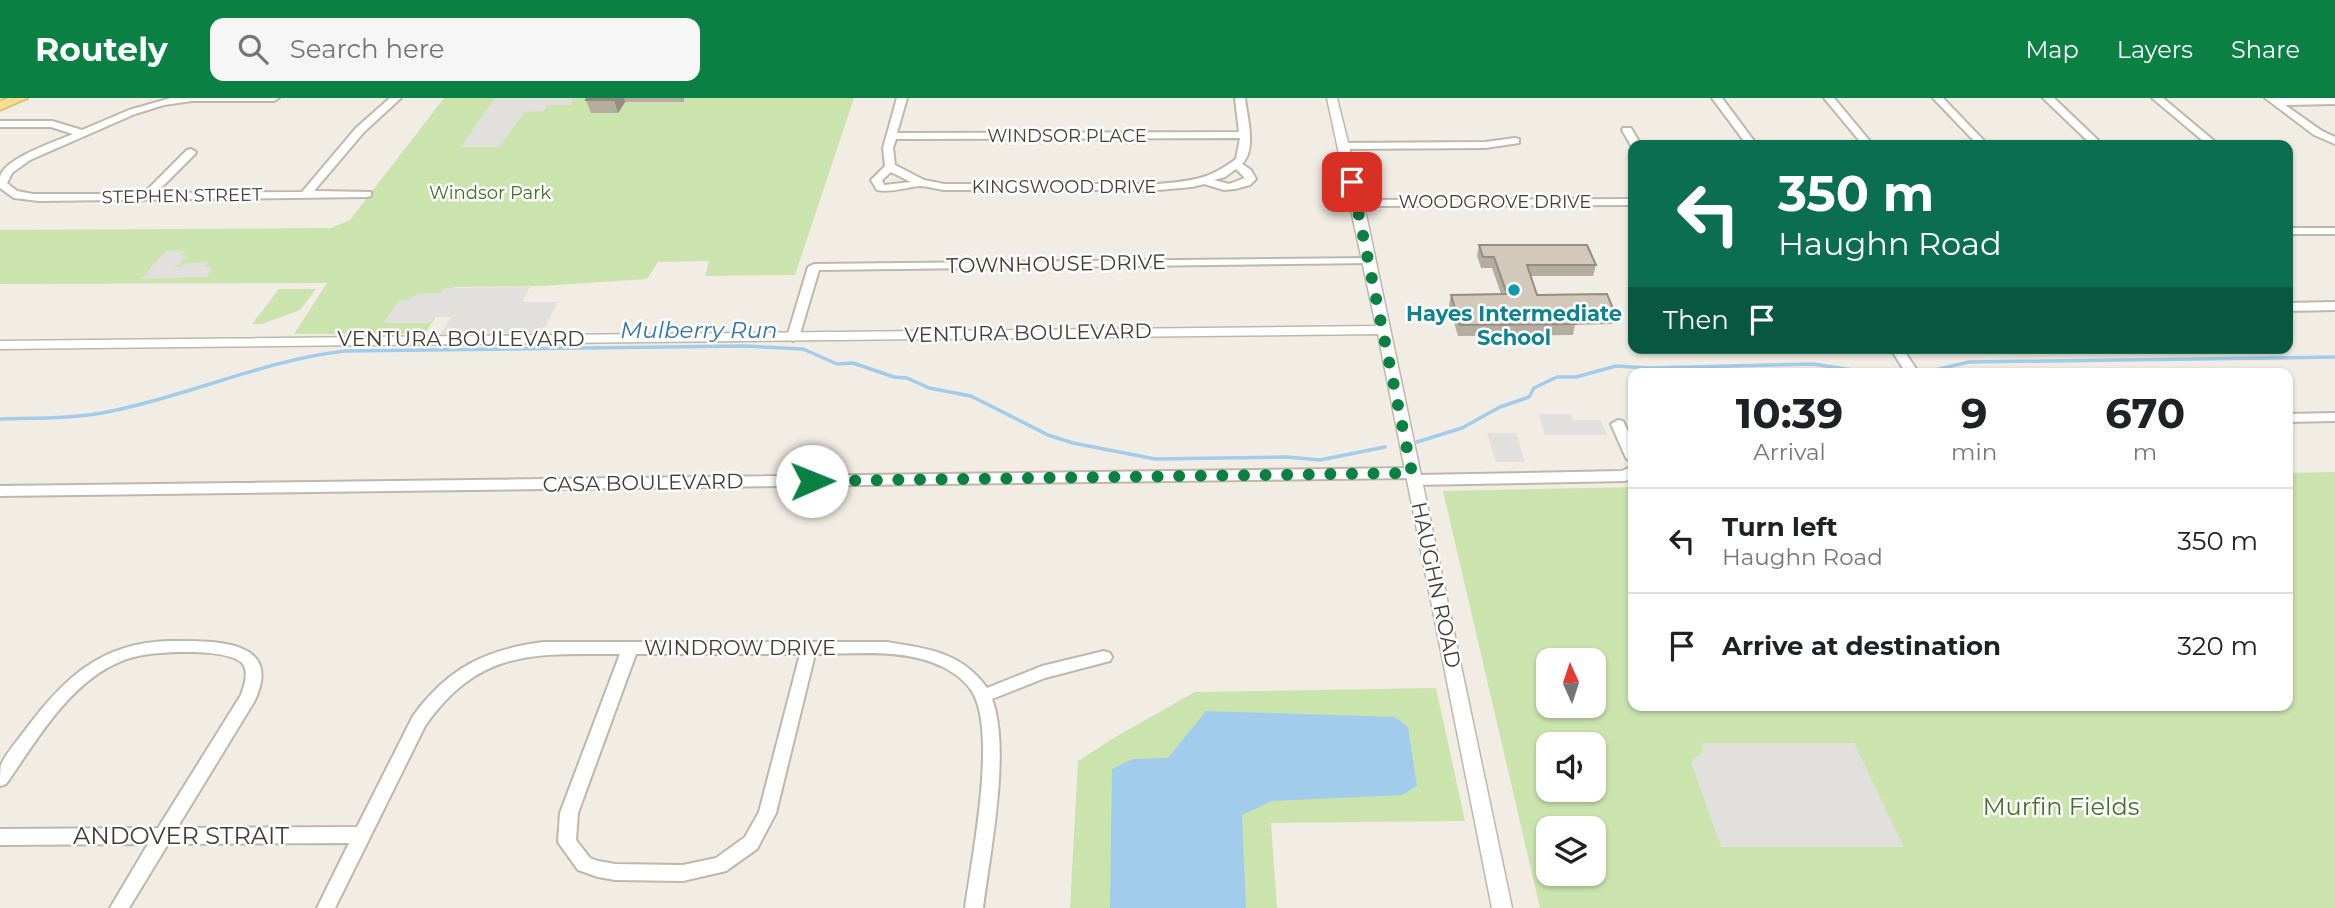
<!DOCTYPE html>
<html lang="en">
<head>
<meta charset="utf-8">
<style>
  body { margin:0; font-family:Montserrat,sans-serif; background:#f6f6f6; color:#202124; height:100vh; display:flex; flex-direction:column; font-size:26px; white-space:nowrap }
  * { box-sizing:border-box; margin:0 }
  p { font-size:23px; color:#757577 }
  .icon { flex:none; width:38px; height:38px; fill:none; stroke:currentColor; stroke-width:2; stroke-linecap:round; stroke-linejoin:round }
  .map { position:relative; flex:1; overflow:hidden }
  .panel { position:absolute; left:1628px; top:270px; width:665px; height:343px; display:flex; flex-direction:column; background:#fff; border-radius:14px; box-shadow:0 2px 5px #0004 }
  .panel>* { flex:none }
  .guide { position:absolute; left:1628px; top:42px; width:665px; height:214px; border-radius:14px; box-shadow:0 2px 5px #0004; background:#0b6e4f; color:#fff; overflow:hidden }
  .needle { width:46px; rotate:357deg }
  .fabs { position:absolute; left:1536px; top:550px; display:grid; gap:14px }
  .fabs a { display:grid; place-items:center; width:70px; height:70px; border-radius:14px; background:#fff; box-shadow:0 2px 5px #0004; font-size:35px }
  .pin { position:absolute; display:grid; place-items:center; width:60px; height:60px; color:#fff; margin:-30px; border-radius:14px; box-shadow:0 4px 10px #0006 }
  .me { position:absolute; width:77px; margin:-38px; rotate:89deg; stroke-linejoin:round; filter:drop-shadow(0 0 5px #0008) }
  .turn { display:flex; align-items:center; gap:24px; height:147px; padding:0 35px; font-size:32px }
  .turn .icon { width:91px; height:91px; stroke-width:2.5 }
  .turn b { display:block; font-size:49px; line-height:60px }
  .then { display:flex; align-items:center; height:66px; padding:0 35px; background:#0003; gap:14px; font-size:26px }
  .eta { display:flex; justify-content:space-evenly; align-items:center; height:119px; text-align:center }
  .eta b { font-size:42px; font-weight:700; line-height:49px }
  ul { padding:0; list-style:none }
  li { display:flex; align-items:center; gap:21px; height:105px; padding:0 35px; border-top:2px solid #e0e0e0 }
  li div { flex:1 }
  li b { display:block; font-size:26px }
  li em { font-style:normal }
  header { display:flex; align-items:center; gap:42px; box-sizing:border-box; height:98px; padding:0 35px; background:#0b8043; color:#fff }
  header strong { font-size:33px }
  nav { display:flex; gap:38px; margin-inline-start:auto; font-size:24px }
  .search { width:490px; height:63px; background:#f6f6f6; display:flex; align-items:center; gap:18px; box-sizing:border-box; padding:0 24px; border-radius:14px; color:#757577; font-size:26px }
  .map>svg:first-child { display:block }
  .green { fill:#cbe4ae; fill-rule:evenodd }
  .parking { fill:#e2e0dc }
  .water { fill:#a2cceb }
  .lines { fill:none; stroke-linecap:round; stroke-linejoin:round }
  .stream { stroke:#a2cceb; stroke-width:3.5 }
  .minor-casing { stroke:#bfb8aa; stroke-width:4 }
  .tertiary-casing { stroke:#bfb8aa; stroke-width:3 }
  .primary-casing { stroke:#dcbb67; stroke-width:3 }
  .minor { fill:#fff; fill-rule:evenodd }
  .tertiary { fill:#fff; fill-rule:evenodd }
  .primary { fill:#f8de95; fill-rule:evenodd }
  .wall { fill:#b5ada0 }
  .shaded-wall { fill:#938d82 }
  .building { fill:#d2c9ba; stroke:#938d82; stroke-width:2 }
  .route { stroke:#0b8043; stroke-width:12; stroke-dasharray:0 21.6 }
  .culture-dot { fill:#0f9aa8; stroke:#fff; stroke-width:2.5 }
  .labels { text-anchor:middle; stroke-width:5; stroke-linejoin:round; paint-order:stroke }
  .far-street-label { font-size:18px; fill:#433d34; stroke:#fff }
  .far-park-label { font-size:18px; fill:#44712b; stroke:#fff }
  .street-label { font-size:21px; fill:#433d34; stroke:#fff }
  .culture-label { font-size:21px; font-weight:bold; fill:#0d838f; stroke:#fff }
  .water-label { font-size:23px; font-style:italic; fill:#3475a8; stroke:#fff }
  .near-park-label { font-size:24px; fill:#44712b; stroke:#fff }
  .near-street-label { font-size:24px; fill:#433d34; stroke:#fff }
</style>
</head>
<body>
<header>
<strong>Routely</strong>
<div class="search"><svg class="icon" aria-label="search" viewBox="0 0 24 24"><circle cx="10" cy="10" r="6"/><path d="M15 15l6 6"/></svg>Search here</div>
<nav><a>Map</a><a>Layers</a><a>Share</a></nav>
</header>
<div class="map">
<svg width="2335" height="810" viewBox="0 0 2335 810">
  <rect width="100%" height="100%" fill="#f1ede4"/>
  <path class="green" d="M 444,0 L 854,0 L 795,177 L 705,178 L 709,163 L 658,164 L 647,181 L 541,188 L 454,189 L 425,236 L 294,236 L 327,185 L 0,186 L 0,132 L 331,130 L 350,122 Z
    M 279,191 L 316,191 L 300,212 L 262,226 L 252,226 Z
    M 2335,374 L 2335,810 L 1540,810 L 1443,393 L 1633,389 L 1633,607 L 2287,607 L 2287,375 ZM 1549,562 L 1594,562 L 1594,607 L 1549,607 ZM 1549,646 L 1594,646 L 1594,691 L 1549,691 ZM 1549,730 L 1594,730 L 1594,775 L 1549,775 Z
    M 1436,590 L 1465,723 L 1271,725 L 1277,810 L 1070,810 L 1078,663 L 1117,638 L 1195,594 Z"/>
  <path class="parking" d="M 495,0 L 574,0 L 570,7 L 547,7 L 544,13 L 525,14 L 499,49 L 461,49 Z
    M 167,152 L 186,153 L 180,157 L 187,158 L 179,167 L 170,169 L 181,169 L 186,165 L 208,164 L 205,169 L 211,169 L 211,174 L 206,179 L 141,181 Z
    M 530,189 L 522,204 L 558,204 L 545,229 L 539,230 L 536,235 L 441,236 L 451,219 L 434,219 L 430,225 L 384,225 L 399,202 L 408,202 L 417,196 L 441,195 L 444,190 Z
    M 1539,316 L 1571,316 L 1573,322 L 1601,322 L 1607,337 L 1545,337 Z
    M 1487,335 L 1516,335 L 1525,364 L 1496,364 Z
    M 1701,645 L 1854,645 L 1904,749 L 1721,749 L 1691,664 L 1703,653 Z"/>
  <path class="water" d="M 1206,613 L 1395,619 L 1408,629 L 1417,688 L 1402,697 L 1272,703 L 1242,717 L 1246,810 L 1110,810 L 1112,671 L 1133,661 L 1168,660 Z"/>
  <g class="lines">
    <path class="stream" d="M 1935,272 L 1969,264 L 2335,259
      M 0,321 C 37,320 75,321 112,313 C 191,297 265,262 345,253 L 743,248 L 803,251 L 837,266 L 853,265 L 894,279 L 907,280 L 929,290 L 971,298 L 1048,337 L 1073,345 L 1155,361 L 1287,359 L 1320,362 L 1385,349
      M 1417,344 L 1462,330 L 1500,309 L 1529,299 L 1534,290 L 1557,279 L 1576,279 L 1616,268 L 1649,270 L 1813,266 L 1872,275 L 1895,274"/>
    <g class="minor-casing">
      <path id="minor" d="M 171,0 L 279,0 L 274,3 L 192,3 L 164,7 L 135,16 L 30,62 L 12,75 L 7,85 L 17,93 L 33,96 L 143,96 L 187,52 L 191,51 L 196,54 L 195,56 L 156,95 L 302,94 L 356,30 L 390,0 L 401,0 L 364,34 L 314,93 L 371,94 L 371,98 L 367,99 L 39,103 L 14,100 L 0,90 C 0,86 0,82 0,79 C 4,60 57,43 73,36 L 51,29 L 0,29 L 0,23 L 52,23 L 82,32 L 129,12 Z
        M 897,0 L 907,0 L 897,35 L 1239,34 L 1235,0 L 1245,0 C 1247,19 1257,51 1242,66 L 1251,72 L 1256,81 L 1250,87 L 1235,91 L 1224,92 L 1204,86 L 1192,89 L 1158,92 L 944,92 C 936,91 927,88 920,88 C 905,89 893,95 877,92 L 871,82 L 885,68 L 883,50 ZM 1240,40 L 1236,61 C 1208,82 1192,83 1158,86 L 944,86 L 924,82 L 895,67 L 893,50 L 896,41 ZM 1236,71 L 1245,80 L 1229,86 L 1214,82 L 1225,79 ZM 891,74 L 911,84 L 884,87 L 882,82 Z
        M 1712,0 L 1722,0 L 1757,47 L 1747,47 Z
        M 1824,0 L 1834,0 L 1873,47 L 1863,47 Z
        M 1933,0 L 1943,0 L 1988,47 L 1978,47 Z
        M 2043,0 L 2054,0 L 2103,47 L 2092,47 Z
        M 2152,0 L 2163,0 L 2219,47 L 2208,47 Z
        M 2265,0 L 2335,0 L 2335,6 L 2285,7 L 2322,33 L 2335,39 L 2335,46 L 2314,37 Z
        M 1623,30 L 1631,30 L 1641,47 L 1633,47 L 1632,49 L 1622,32 Z
        M 1515,40 L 1519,41 L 1519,45 L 1485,50 L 1343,51 L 1338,48 L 1343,45 L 1485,44 Z
        M 1633,101 L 1633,107 L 1357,108 L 1352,105 L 1357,102 Z
        M 2287,130 L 2335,130 L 2335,136 L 2287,136 Z
        M 1369,160 L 1375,163 L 1373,165 L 819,172 L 799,239 L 793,243 L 787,239 L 808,169 L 814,166 Z
        M 2335,204 L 2335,212 L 2287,213 L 2287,205 Z
        M 1890,250 L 1902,250 L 1919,275 L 1906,275 Z
        M 2335,315 L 2335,323 L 2287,324 L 2287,316 Z
        M 1618,322 L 1623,323 L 1633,344 L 1633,365 L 1626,360 L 1611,326 Z
        M 1633,368 L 1633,380 L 1625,383 L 1414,387 L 1409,385 L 1408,380 L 0,398 L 0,388 L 1412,370 L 1417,372 L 1418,377 L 1622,373 Z
        M 168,543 C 209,543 286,539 254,604 L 177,730 L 357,729 L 413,618 C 448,570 486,551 544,544 L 886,544 C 926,550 962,554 987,590 L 1042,568 L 1104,553 L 1110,555 L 1112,559 L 1110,563 L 1045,580 L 992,601 C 1011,651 990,755 983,810 L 965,810 C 972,760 996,640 974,597 C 968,585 955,575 943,569 C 905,550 856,556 815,556 L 776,715 L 757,751 L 726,773 L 683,783 L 615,782 L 598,779 L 578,772 L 558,744 L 560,715 L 620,556 C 534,556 480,550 425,628 L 335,810 L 317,810 L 349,745 L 168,746 L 129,810 L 110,810 L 148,746 L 0,747 L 0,731 L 158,730 L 241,597 C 244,588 249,575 243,566 C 230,550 158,553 138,558 C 124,561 111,567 99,575 C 59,602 33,648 6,686 L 0,688 C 0,682 0,672 1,667 C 6,655 18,642 26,631 C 64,580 101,545 168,543 ZM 636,556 L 800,556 L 759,714 L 745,739 L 716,760 L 683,767 L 615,766 L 598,763 L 590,760 L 576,742 L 578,715 Z"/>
    </g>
    <g class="tertiary-casing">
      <path id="tertiary" d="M 1327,0 L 1337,0 L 1367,121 L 1512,810 L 1492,810 L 1378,236 L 0,251 L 0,243 L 1376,228 Z"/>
    </g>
    <g class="primary-casing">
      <path id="primary" d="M 8,0 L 28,0 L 0,12 L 0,3 Z"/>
    </g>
    <use href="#minor" class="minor"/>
    <use href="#tertiary" class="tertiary"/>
    <use href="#primary" class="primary"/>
  </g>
  <path class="wall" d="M 587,0 L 684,0 L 684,4 L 625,4 L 618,15 L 591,15 L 586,2 Z
    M 1479,147 L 1596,167 L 1593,178 L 1530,178 L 1537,197 L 1615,216 L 1612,226 L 1575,227 L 1573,237 L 1458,238 L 1449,207 L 1451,197 L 1501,196 L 1492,170 L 1481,170 L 1477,158 Z"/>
  <path class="shaded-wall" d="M 615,0 L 624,0 L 625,4 L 618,15 L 614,2 Z"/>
  <path class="building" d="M 587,0 L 615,0 L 614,2 L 586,2 Z
    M 1479,147 L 1587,147 L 1596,167 L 1527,167 L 1537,197 L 1607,196 L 1615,216 L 1572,216 L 1576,226 L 1460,227 L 1451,197 L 1507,196 L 1494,159 L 1483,159 Z"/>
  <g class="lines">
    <path class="route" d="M 812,383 L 1412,375 L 1352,84"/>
  </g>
  <circle class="culture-dot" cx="1514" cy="192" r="7"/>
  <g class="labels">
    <g class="far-street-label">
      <text x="1067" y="44">WINDSOR PLACE</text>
      <text x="1064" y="95">KINGSWOOD DRIVE</text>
      <text transform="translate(182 98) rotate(-1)" y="6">STEPHEN STREET</text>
      <text x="1495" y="110">WOODGROVE DRIVE</text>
    </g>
    <g class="far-park-label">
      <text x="490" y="101">Windsor Park</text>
    </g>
    <g class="street-label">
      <text transform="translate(1056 166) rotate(-1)" y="7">TOWNHOUSE DRIVE</text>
      <text transform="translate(1028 235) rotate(-1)" y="7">VENTURA BOULEVARD</text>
      <text x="461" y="248">VENTURA BOULEVARD</text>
      <text transform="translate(643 385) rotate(-1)" y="7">CASA BOULEVARD</text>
      <text transform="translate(1436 487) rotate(78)" y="7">HAUGHN ROAD</text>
      <text x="740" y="557">WINDROW DRIVE</text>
    </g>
    <g class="culture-label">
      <text x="1514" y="223">Hayes Intermediate<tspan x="1514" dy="24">School</tspan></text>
    </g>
    <g class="water-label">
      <text x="699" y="240">Mulberry Run</text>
    </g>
    <g class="near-park-label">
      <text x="2061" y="717">Murfin Fields</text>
    </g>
    <g class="near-street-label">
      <text x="181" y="746">ANDOVER STRAIT</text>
    </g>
  </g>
</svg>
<div class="fabs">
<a><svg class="needle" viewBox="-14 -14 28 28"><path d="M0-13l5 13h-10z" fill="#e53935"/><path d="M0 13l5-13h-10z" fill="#757577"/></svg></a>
<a><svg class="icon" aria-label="sound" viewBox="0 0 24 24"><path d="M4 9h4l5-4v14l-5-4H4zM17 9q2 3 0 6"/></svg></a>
<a><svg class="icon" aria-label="layers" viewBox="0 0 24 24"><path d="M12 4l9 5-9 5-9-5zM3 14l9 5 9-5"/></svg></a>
</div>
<div class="pin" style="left:1352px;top:84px;background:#d93025"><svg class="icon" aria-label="arrive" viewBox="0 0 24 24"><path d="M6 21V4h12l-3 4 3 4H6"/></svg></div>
<svg class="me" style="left:812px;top:383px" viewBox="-20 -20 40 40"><circle r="19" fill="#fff"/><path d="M0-13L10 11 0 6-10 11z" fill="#0b8043"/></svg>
<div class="guide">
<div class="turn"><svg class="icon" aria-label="left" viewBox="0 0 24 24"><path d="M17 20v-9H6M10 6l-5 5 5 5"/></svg><div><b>350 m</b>Haughn Road</div></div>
<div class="then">Then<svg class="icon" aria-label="arrive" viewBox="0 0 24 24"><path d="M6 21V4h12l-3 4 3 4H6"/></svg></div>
</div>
<section class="panel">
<div class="eta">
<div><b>10:39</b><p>Arrival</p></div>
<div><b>9</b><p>min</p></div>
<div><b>670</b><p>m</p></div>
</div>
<ul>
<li><svg class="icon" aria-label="left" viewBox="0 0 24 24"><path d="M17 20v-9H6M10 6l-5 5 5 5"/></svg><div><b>Turn left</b><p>Haughn Road</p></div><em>350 m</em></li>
<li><svg class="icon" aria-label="arrive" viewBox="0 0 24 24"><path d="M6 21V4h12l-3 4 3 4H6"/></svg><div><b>Arrive at destination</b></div><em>320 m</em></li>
</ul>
</section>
</div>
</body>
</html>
